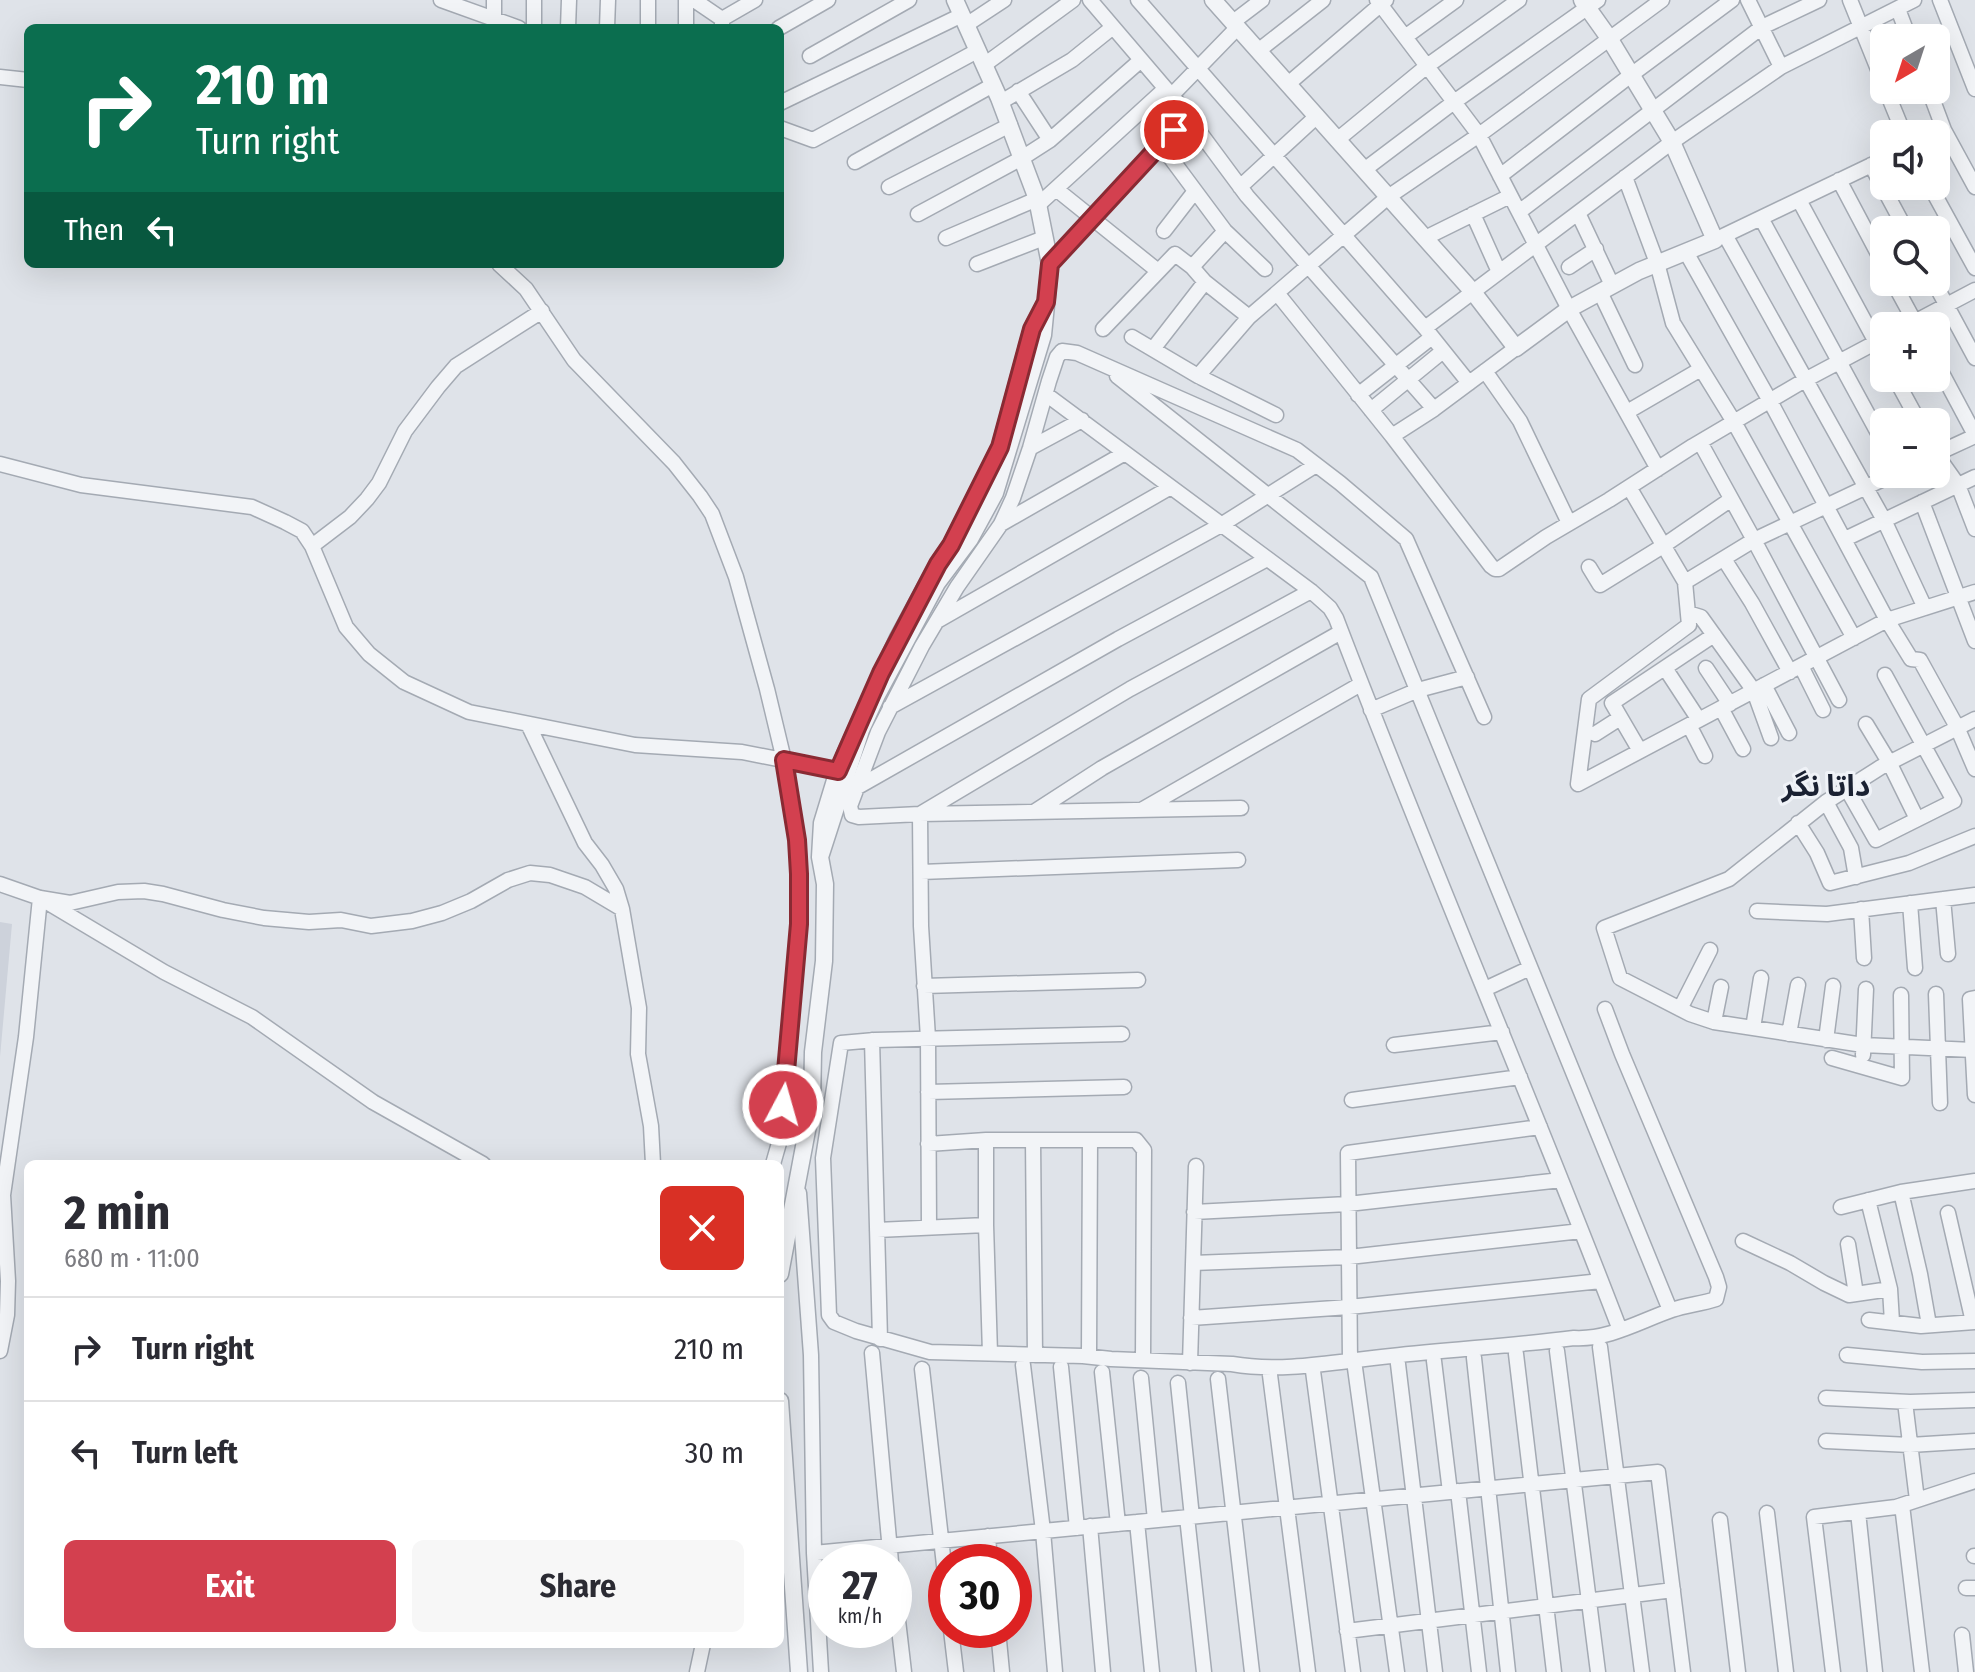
<!DOCTYPE html>
<html lang="en">
<head>
<meta charset="utf-8">
<style>
  body { margin:0; font-family:"Fira Sans Condensed","Noto Sans Arabic",sans-serif; background:#f7f7f7; color:#2b2b33; height:100vh; display:flex; flex-direction:column; font-size:30px; white-space:nowrap }
  * { box-sizing:border-box; margin:0 }
  p { font-size:26px; color:#7c7c81 }
  .icon { flex:none; width:44px; height:44px; fill:none; stroke:currentColor; stroke-width:2; stroke-linecap:round; stroke-linejoin:round }
  .map { position:relative; flex:1; overflow:hidden }
  .side { position:absolute; left:24px; top:1160px; width:760px; height:488px; display:flex; flex-direction:column; background:#fff; border-radius:12px; box-shadow:0 8px 32px #0002 }
  .side>* { flex:none }
  .hud { position:absolute; left:24px; top:24px; width:760px; height:244px; border-radius:12px; box-shadow:0 8px 32px #0002; background:#0b6e4f; color:#fff; overflow:hidden }
  .needle { width:52px; rotate:219deg }
  .tools { position:absolute; left:1870px; top:24px; display:grid; gap:16px }
  .tools a { display:grid; place-items:center; width:80px; height:80px; border-radius:12px; background:#fff; box-shadow:0 8px 32px #0002; font-size:40px }
  .speed { position:absolute; left:808px; top:1544px; display:flex; gap:16px; font-size:40px; font-weight:700; text-align:center }
  .speed>* { display:grid; place-content:center; width:104px; height:104px; border-radius:50%; background:#fff; box-shadow:0 8px 32px #0002; line-height:1 }
  .speed small { font-size:20px; font-weight:400 }
  .speed .limit { border:12px solid #d22; background:#fff; color:#111 }
  .pin { position:absolute; display:grid; place-items:center; width:68px; height:68px; color:#fff; margin:-34px; border:4px solid #fff; border-radius:50%; box-shadow:0 2px 8px #0007 }
  .me { position:absolute; width:88px; margin:-44px; rotate:6deg; stroke-linejoin:round; filter:drop-shadow(0 0 6px #0008) }
  .turn { display:flex; align-items:center; gap:28px; height:168px; padding:0 40px; font-size:36px }
  .turn .icon { width:104px; height:104px; stroke-width:2.5 }
  .turn b { display:block; font-size:56px; line-height:68px }
  .then { display:flex; align-items:center; height:76px; padding:0 40px; background:#0003; gap:16px; font-size:30px }
  .round { display:grid; place-items:center; flex:none; width:84px; height:84px; border-radius:12px; background:#f7f7f7 }
  .headline { display:flex; align-items:center; justify-content:space-between; height:136px; padding:0 40px }
  h1 { font-size:48px; font-weight:700; line-height:60px }
  .button { display:flex; gap:16px; margin-top:auto; padding:16px 40px }
  .button a { flex:1; height:92px; border-radius:12px; background:#d3404f; color:#fff; font-size:32px; font-weight:700; line-height:92px; text-align:center }
  .button a+a { background:#f7f7f7; color:#2b2b33 }
  ul { padding:0; list-style:none }
  li { display:flex; align-items:center; gap:24px; height:104px; padding:0 40px; border-top:2px solid #e1e1e2 }
  li div { flex:1 }
  li b { display:block; font-size:30px }
  li em { font-style:normal }
  .map>svg:first-child { display:block }
  .built { fill:#cdd2db }
  .lines { fill:none; stroke-linecap:round; stroke-linejoin:round }
  .minor-casing { stroke:#a4aab3; stroke-width:17 }
  .tertiary-casing { stroke:#a4aab3; stroke-width:19 }
  .minor { stroke:#f2f4f7; stroke-width:14 }
  .tertiary { stroke:#f2f4f7; stroke-width:16 }
  .route-casing { stroke:#892a33; stroke-width:20 }
  .route { stroke:#d3404f; stroke-width:14 }
  .labels { text-anchor:middle; stroke-width:6; stroke-linejoin:round; paint-order:stroke }
  .district-label { font-size:30px; font-weight:bold; fill:#1a2132; stroke:#eff2f7 }
</style>
</head>
<body>
<div class="map">
<svg width="1975" height="1672" viewBox="0 0 1975 1672">
  <rect width="100%" height="100%" fill="#dfe3e9"/>
  <path class="built" d="M 0,922 L 12,924 L 0,1057 Z"/>
  <g class="lines">
    <g class="minor-casing">
      <path id="minor" d="M 441,0 L 519,28
        M 534,0 L 534,28
        M 694,0 L 722,19
        M 1090,0 L 1178,103 L 1247,196 L 1434,409
        M 1138,0 L 1425,328 L 1469,383
        M 1377,0 L 1479,135 L 1569,309 L 1658,469
        M 1748,0 L 1781,67
        M 1850,0 L 1884,84
        M 1940,0 L 1975,89
        M 1898,9 L 1909,38
        M 494,20 L 494,0
        M 1233,22 L 1262,0
        M 966,25 L 1004,0
        M 568,28 L 569,0
        M 607,28 L 608,0
        M 648,28 L 648,0
        M 686,28 L 686,0
        M 722,28 L 722,19 L 755,0
        M 779,28 L 828,0
        M 1405,37 L 1456,0
        M 1258,51 L 1323,0
        M 810,56 L 909,0
        M 984,65 L 1073,0
        M 0,77 L 28,80
        M 1288,84 L 1386,0
        M 1886,90 L 1904,134
        M 1929,90 L 1944,130 L 1975,187
        M 1018,91 L 1050,140
        M 1171,96 L 1238,27
        M 1001,102 L 1072,60 L 1113,27
        M 780,103 L 962,15
        M 780,128 L 813,140 L 977,51
        M 1337,140 L 1427,66 L 1519,0
        M 1161,145 L 1225,231 L 1265,269
        M 855,162 L 993,85
        M 1871,165 L 1906,230
        M 1364,170 L 1454,102 L 1598,0
        M 1500,176 L 1631,75 L 1732,0
        M 1625,177 L 1657,263 L 1673,323 L 1734,422 L 1854,638
        M 1839,180 L 1884,265
        M 1930,186 L 1975,268
        M 889,187 L 1010,125
        M 1240,187 L 1317,116
        M 1056,189 L 1158,271
        M 1799,200 L 1884,357
        M 1038,205 L 1165,89
        M 1519,212 L 1762,27 L 1819,0
        M 1578,213 L 1612,285
        M 918,214 L 1022,158 L 1050,140 L 1141,60
        M 1473,214 L 1499,272
        M 1761,218 L 1884,444
        M 1164,231 L 1195,191
        M 1725,235 L 1884,520 L 1925,608
        M 946,238 L 1037,199
        M 1425,238 L 1510,196
        M 1719,238 L 1884,159
        M 1686,252 L 1770,401 L 1887,620 L 1911,659 L 1920,660 L 1957,727 L 1975,769
        M 499,264 L 526,289 L 574,360 L 674,463 L 700,496 L 712,514 L 736,577 L 767,689 L 784,760 L 799,856 L 799,924 L 779,1143 L 773,1164
        M 977,264 L 1044,238
        M 1050,264 L 1093,219 L 1187,115
        M 1192,267 L 1225,231
        M 1569,267 L 1596,249
        M 1893,282 L 1917,326
        M 1934,282 L 1975,358
        M 1600,292 L 1635,365
        M 1277,293 L 1392,436 L 1491,566 L 1495,569 L 1499,569 L 1546,537 L 1609,500 L 1693,446 L 1805,380 L 1884,338
        M 1907,326 L 1975,290
        M 1425,328 L 1672,142 L 1781,67 L 1914,0
        M 1103,329 L 1175,254 L 1192,267 L 1205,282 L 1249,317
        M 1132,337 L 1198,376 L 1276,415
        M 1153,349 L 1205,282
        M 1936,362 L 1975,435
        M 1485,371 L 1520,421 L 1569,523
        M 1117,376 L 1371,577 L 1670,1310
        M 1198,376 L 1249,317 L 1388,197 L 1479,135 L 1662,0
        M 1895,378 L 1919,422
        M 1047,395 L 1311,591 L 1330,608 L 1336,618 C 1427,857 1529,1092 1620,1330
        M 1358,395 L 1432,337
        M 1371,410 L 1443,351
        M 1627,412 L 1701,369
        M 1392,436 L 1434,409 L 1516,348
        M 1700,442 L 1754,540 L 1839,700
        M 1030,448 L 1082,420
        M 1936,454 L 1958,485 L 1975,529
        M 1936,454 L 1975,436
        M 0,464 L 81,485 L 252,507 L 285,522 L 302,531 L 312,546 L 346,627 L 369,654 L 404,682 L 469,712 L 635,745 L 742,752 L 838,771
        M 1922,502 L 1975,641
        M 1001,524 L 1125,453
        M 1845,539 L 1975,477
        M 312,546 L 350,517 L 367,499 L 379,483 L 405,431 L 438,387 L 456,366 L 542,311
        M 1724,559 L 1752,603 L 1790,672
        M 1589,567 L 1600,585 L 1663,546 L 1730,500
        M 1685,582 L 1754,540 L 1894,474
        M 1688,613 L 1701,617 L 1754,691 L 1771,738
        M 939,620 L 1171,487
        M 1801,666 L 1823,710
        M 1665,668 L 1699,720
        M 1706,668 L 1730,704
        M 1764,685 L 1789,733
        M 890,707 L 1221,525 L 1316,465
        M 1721,708 L 1743,749
        M 1371,710 L 1418,690 L 1467,677
        M 528,724 L 585,843 L 602,865 L 616,889 L 622,909 L 639,1008 L 638,1054 L 651,1126 L 653,1164
        M 1866,724 L 1889,762 L 1917,819
        M 1689,725 L 1705,756
        M 1595,734 L 1620,718
        M 1640,751 L 1612,703 L 1714,635
        M 1578,784 L 1887,620 L 1975,592
        M 1578,784 L 1589,699 L 1689,625 L 1685,582 L 1629,487
        M 856,788 L 1118,639 L 1267,559
        M 1847,789 L 1876,840 L 1954,801 L 1885,675
        M 1826,802 L 1851,848 L 1856,877
        M 1241,808 L 920,814 L 859,817 L 852,815 L 850,806 L 878,732 L 922,646 L 957,587 L 1001,524 L 1013,498 L 1030,448 L 1049,381 L 1057,357 L 1062,351 L 1077,353 L 1297,450 L 1340,483 L 1406,539 L 1484,717
        M 1143,809 L 1361,684
        M 1034,812 L 1102,768 L 1341,632
        M 1798,823 L 1817,853 L 1830,883 L 1909,863 L 1975,836
        M 921,872 L 1238,860
        M 0,884 L 40,898 L 70,903 L 118,892 L 144,891 L 163,894 L 223,910 L 264,918 L 309,922 L 341,920 L 371,926 L 412,921 L 442,913 L 471,901 L 508,880 L 530,873 L 550,875 L 585,887 L 622,909
        M 1943,899 L 1948,954
        M 1910,903 L 1915,968
        M 1861,909 L 1864,958
        M 1757,911 L 1827,914 L 1975,895
        M 924,986 L 1138,980
        M 1485,989 L 1530,968
        M 1936,994 L 1940,1103
        M 1975,998 L 1970,999 L 1975,1095
        M 1680,1009 L 1710,950
        M 1714,1022 L 1721,987
        M 1753,1028 L 1761,978
        M 1122,1034 L 875,1040 L 841,1043 L 823,1158 L 829,1315 L 834,1322 L 856,1331 L 930,1352 L 1083,1356 L 1111,1359 L 1232,1364 C 1284,1373 1339,1361 1391,1356 C 1452,1349 1513,1346 1574,1338 C 1609,1340 1640,1321 1672,1310 C 1686,1305 1701,1304 1716,1299 L 1719,1287 L 1716,1277 L 1622,1054 L 1605,1009
        M 1789,1034 L 1798,985
        M 872,1040 L 880,1339
        M 1826,1040 L 1833,986
        M 1394,1045 L 1502,1032
        M 1973,1050 L 1863,1045 L 1714,1022 L 1690,1014 L 1620,978 L 1604,928 L 1729,879 L 1826,802 L 1881,767 L 1975,719
        M 1863,1055 L 1866,989
        M 1832,1058 L 1902,1078 L 1901,995
        M 928,1092 L 1124,1087
        M 1352,1100 L 1520,1077
        M 986,1140 L 986,1225 L 990,1353
        M 1033,1140 L 1035,1355
        M 928,1144 L 986,1140 L 1136,1140 L 1144,1150 L 1143,1360
        M 1901,1192 L 1920,1274 L 1929,1325
        M 799,1193 L 811,1355 L 814,1553 L 821,1672
        M 1868,1200 L 1890,1289 L 1892,1322
        M 1841,1207 L 1901,1192 L 1975,1181
        M 1194,1212 L 1348,1204 L 1561,1180
        M 1948,1213 L 1973,1322
        M 929,1227 L 928,1038 L 921,926 L 920,814 L 1130,689 L 1311,591
        M 877,1230 L 986,1225
        M 1743,1241 L 1790,1263 L 1824,1283 L 1849,1295 L 1890,1289
        M 1848,1244 L 1856,1294
        M 1193,1263 L 1349,1257 L 1581,1231
        M 1191,1318 L 1349,1307 L 1601,1281
        M 1869,1320 L 1921,1326 L 1975,1322
        M 1600,1347 L 1642,1672
        M 0,1351 L 7,1315 L 8,1281 L 3,1195 L 26,1037 L 40,898 L 164,972 L 252,1017 L 373,1102 L 483,1164
        M 1557,1351 L 1598,1672
        M 872,1353 L 891,1562
        M 1516,1354 L 1554,1672
        M 1847,1355 L 1922,1362 L 1975,1361
        M 1089,1356 L 1090,1140
        M 1474,1358 L 1508,1672
        M 1350,1360 L 1348,1153 L 1540,1127
        M 1434,1361 L 1450,1492
        M 1190,1363 L 1196,1166
        M 1398,1364 L 1435,1672
        M 1023,1365 L 1043,1531 L 1055,1672
        M 1061,1367 L 1077,1528
        M 1355,1368 L 1397,1672
        M 922,1369 L 946,1583
        M 1313,1371 L 1353,1672
        M 1102,1372 L 1118,1524
        M 1270,1375 L 1308,1672
        M 1141,1378 L 1155,1520
        M 1218,1379 L 1252,1672
        M 1178,1383 L 1192,1517
        M 1826,1398 L 1910,1402 L 1975,1400
        M 1905,1402 L 1917,1500
        M 1826,1441 L 1910,1445 L 1975,1441
        M 1458,1491 L 1479,1672
        M 1902,1505 L 1922,1672
        M 1858,1512 L 1875,1672
        M 1767,1513 L 1786,1672
        M 1187,1517 L 1204,1672
        M 1720,1520 L 1738,1672
        M 1137,1522 L 1152,1672
        M 1090,1526 L 1103,1672
        M 988,1536 L 990,1562
        M 814,1553 L 1658,1472 L 1683,1672
        M 1974,1556 L 1975,1556
        M 894,1586 L 904,1672
        M 1966,1588 L 1975,1588
        M 951,1630 L 956,1672
        M 998,1630 L 1002,1672
        M 1347,1631 L 1673,1590
        M 1962,1635 L 1966,1672
        M 697,1672 L 703,1644
        M 1833,1672 L 1814,1517 L 1896,1507 L 1975,1481"/>
    </g>
    <g class="tertiary-casing">
      <path id="tertiary" d="M 955,0 L 999,98 L 1037,199 L 1050,264 L 1043,335 L 995,493 L 970,539 L 937,583 L 877,695 L 861,730 L 820,857 L 822,823 L 836,777 L 846,752 L 898,638 L 938,564 L 951,545 L 1000,447 L 1032,329 L 1046,302
        M 1213,0 L 1473,292 L 1516,348 L 1569,309 L 1639,271 L 1715,240 L 1672,142 L 1609,38 L 1582,0
        M 780,1274 L 812,1104 L 813,1052 L 824,961 L 825,884 L 820,857
        M 780,1401 L 799,1672"/>
    </g>
    <use href="#minor" class="minor"/>
    <use href="#tertiary" class="tertiary"/>
  </g>
  <g class="lines">
    <g class="route-casing">
      <path id="route" d="M 783,1105 L 799,924 L 799,874 L 797,840 L 784,760 L 838,771 L 881,673 L 938,564 L 951,545 L 1000,447 L 1032,329 L 1046,302 L 1050,264 L 1174,130"/>
    </g>
    <use href="#route" class="route"/>
  </g>
  <g class="labels">
    <g class="district-label">
      <text x="1826" y="796">داتا نگر</text>
    </g>
  </g>
</svg>
<div class="tools">
<a><svg class="needle" viewBox="-14 -14 28 28"><path d="M0-13l5 13h-10z" fill="#e53935"/><path d="M0 13l5-13h-10z" fill="#7c7c81"/></svg></a>
<a><svg class="icon" aria-label="sound" viewBox="0 0 24 24"><path d="M4 9h4l5-4v14l-5-4H4zM17 9q2 3 0 6"/></svg></a>
<a><svg class="icon" aria-label="search" viewBox="0 0 24 24"><circle cx="10" cy="10" r="6"/><path d="M15 15l6 6"/></svg></a>
<a>+</a>
<a>−</a>
</div>
<div class="speed"><div>27<small>km/h</small></div><div class="limit">30</div></div>
<div class="pin" style="left:1174px;top:130px;background:#d93025"><svg class="icon" aria-label="arrive" viewBox="0 0 24 24"><path d="M6 21V4h12l-3 4 3 4H6"/></svg></div>
<svg class="me" style="left:783px;top:1105px" viewBox="-20 -20 40 40"><circle r="17" fill="#d3404f" stroke="#fff" stroke-width="3"/><path d="M0-11L8 9 0 5-8 9z" fill="#fff"/></svg>
<div class="hud">
<div class="turn"><svg class="icon" aria-label="right" viewBox="0 0 24 24"><path d="M7 20v-9h11M14 6l5 5-5 5"/></svg><div><b>210 m</b>Turn right</div></div>
<div class="then">Then<svg class="icon" aria-label="left" viewBox="0 0 24 24"><path d="M17 20v-9H6M10 6l-5 5 5 5"/></svg></div>
</div>
<section class="side">
<div class="headline"><div><h1>2 min</h1><p>680 m · 11:00</p></div><a class="round" style="background:#d93025;color:#fff"><svg class="icon" aria-label="close" viewBox="0 0 24 24"><path d="M6 6l12 12M18 6L6 18"/></svg></a></div>
<ul>
<li><svg class="icon" aria-label="right" viewBox="0 0 24 24"><path d="M7 20v-9h11M14 6l5 5-5 5"/></svg><div><b>Turn right</b></div><em>210 m</em></li>
<li><svg class="icon" aria-label="left" viewBox="0 0 24 24"><path d="M17 20v-9H6M10 6l-5 5 5 5"/></svg><div><b>Turn left</b></div><em>30 m</em></li>
</ul>
<div class="button"><a>Exit</a><a>Share</a></div>
</section>
</div>
</body>
</html>
